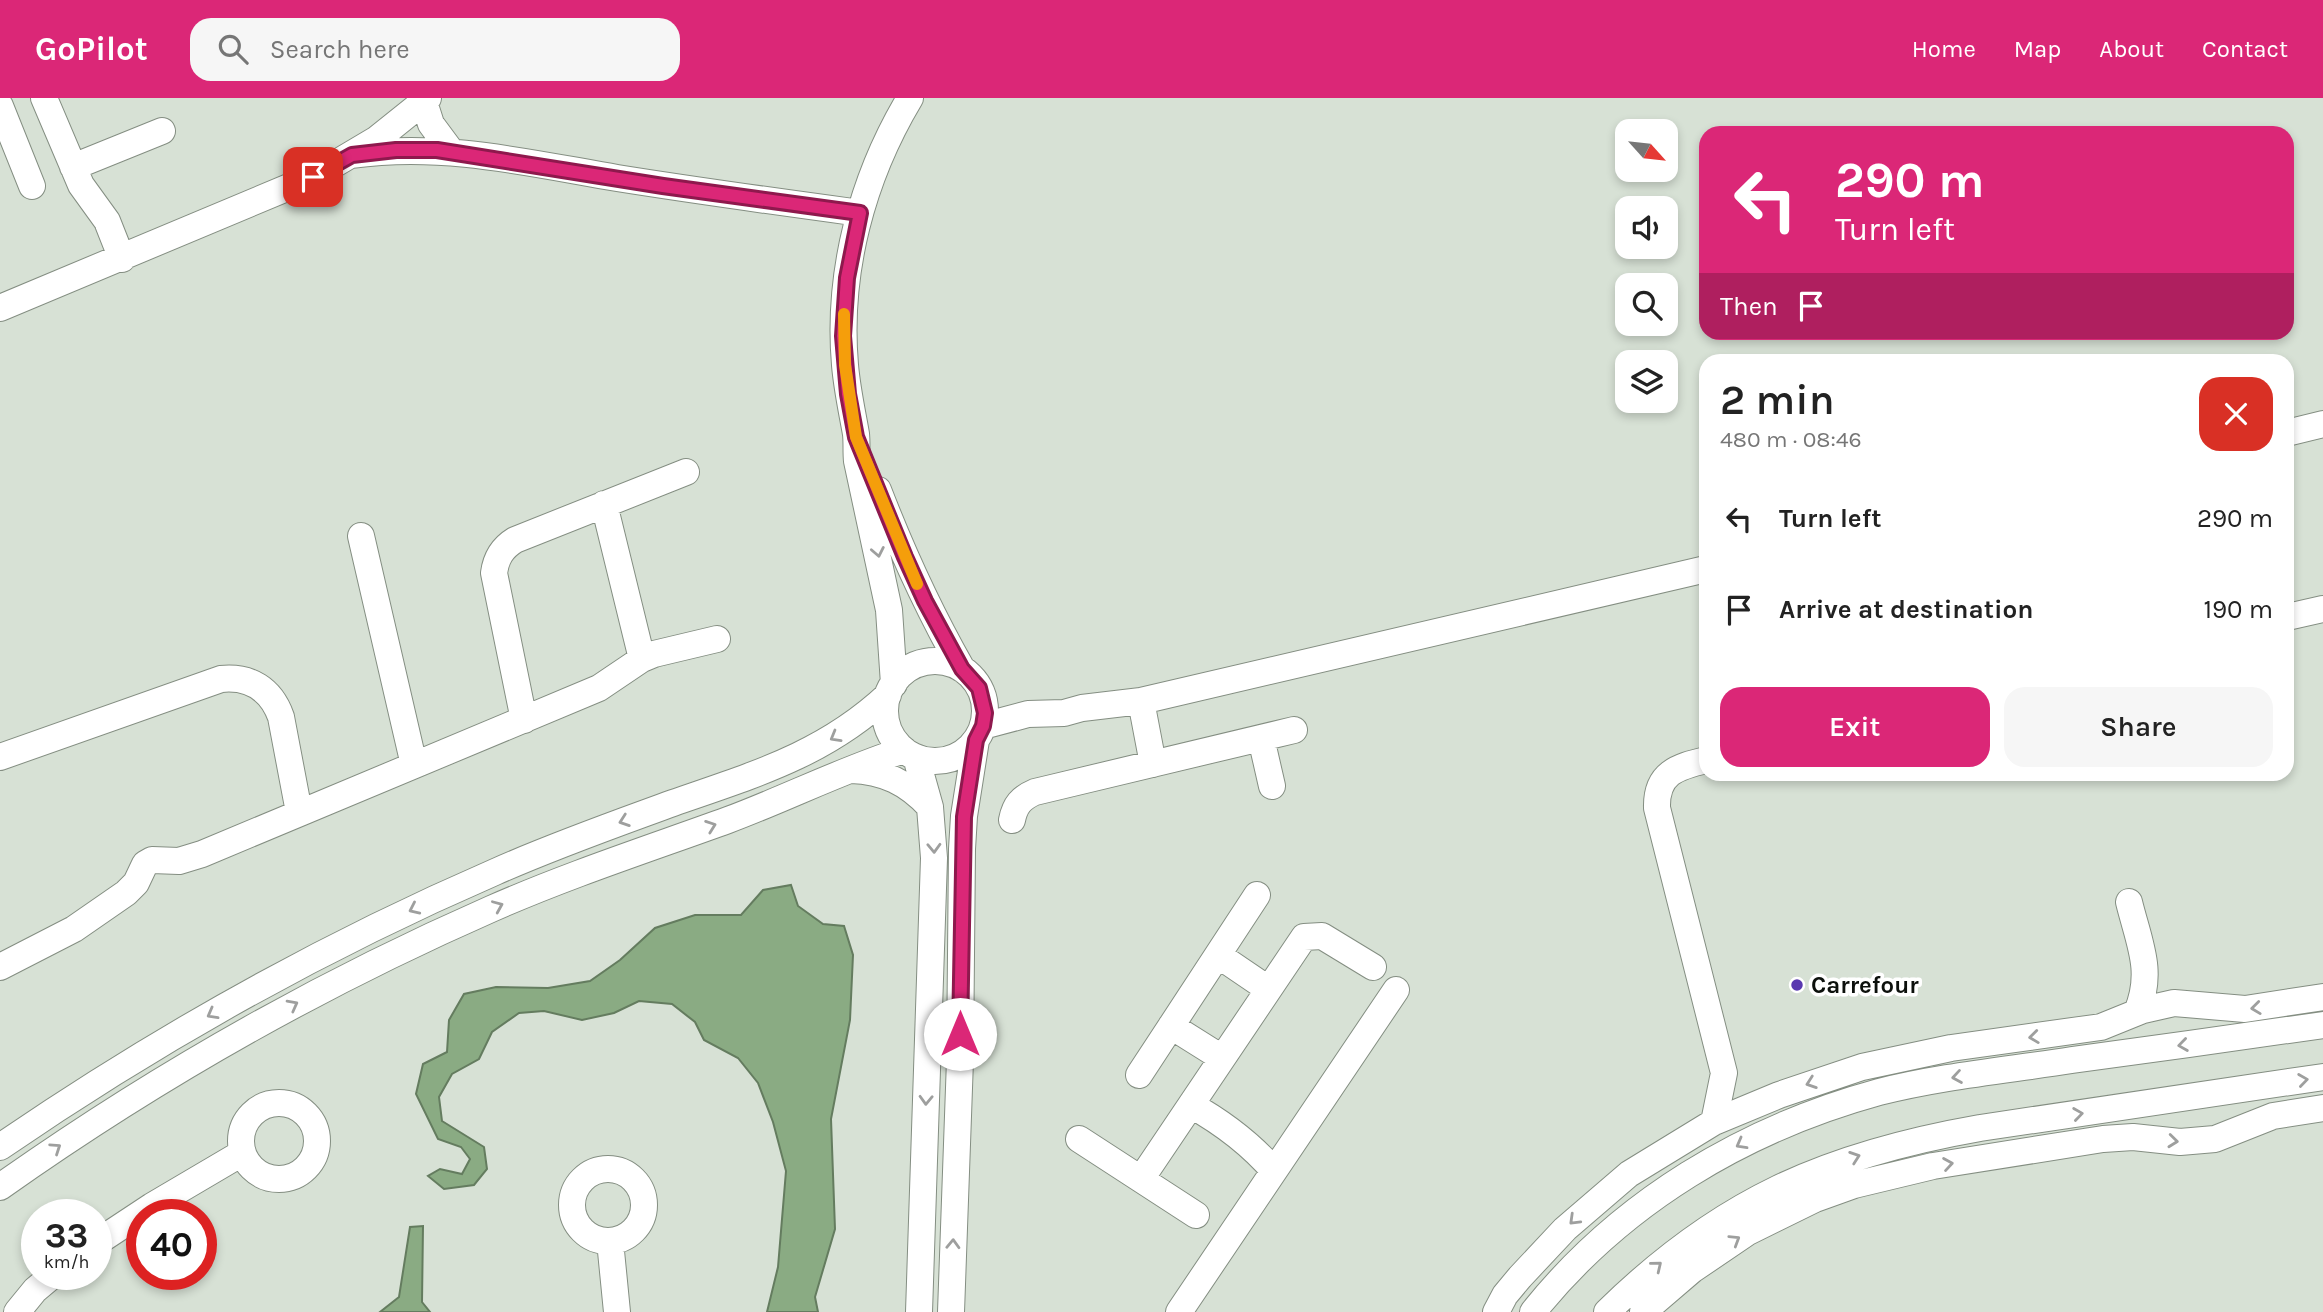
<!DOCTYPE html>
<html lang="en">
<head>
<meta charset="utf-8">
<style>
  body { margin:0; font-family:Karla,sans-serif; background:#f6f6f6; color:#222; height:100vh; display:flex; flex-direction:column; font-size:26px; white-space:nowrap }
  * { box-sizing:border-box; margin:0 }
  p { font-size:23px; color:#767676 }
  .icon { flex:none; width:38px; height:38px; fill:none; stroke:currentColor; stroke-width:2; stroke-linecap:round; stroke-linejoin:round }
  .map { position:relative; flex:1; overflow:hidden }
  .side { position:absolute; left:1699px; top:256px; width:595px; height:427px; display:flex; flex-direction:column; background:#fff; border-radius:21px; box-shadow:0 4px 10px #0003 }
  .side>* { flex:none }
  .guide { position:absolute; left:1699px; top:28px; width:595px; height:214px; border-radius:21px; box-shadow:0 4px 10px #0003; background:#db2777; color:#fff; overflow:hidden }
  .needle { width:46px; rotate:117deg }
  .fabs { position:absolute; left:1615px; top:21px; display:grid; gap:14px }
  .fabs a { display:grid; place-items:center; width:63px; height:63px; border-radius:14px; background:#fff; box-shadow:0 4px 10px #0003; font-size:35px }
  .speed { position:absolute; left:21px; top:1101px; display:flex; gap:14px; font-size:35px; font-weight:700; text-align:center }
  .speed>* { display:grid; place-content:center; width:91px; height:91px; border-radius:50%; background:#fff; box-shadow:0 4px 10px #0003; line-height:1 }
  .speed small { font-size:18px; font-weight:400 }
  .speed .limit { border:10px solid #d22; background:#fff; color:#111 }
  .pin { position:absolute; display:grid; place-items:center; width:60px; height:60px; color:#fff; margin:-30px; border-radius:14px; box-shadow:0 4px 10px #0006 }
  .me { position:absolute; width:77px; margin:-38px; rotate:0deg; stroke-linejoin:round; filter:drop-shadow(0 0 5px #0008) }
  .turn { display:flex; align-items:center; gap:24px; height:147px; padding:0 21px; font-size:32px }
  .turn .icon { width:91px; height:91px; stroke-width:2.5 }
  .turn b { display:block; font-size:49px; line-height:60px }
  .then { display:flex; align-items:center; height:66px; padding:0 21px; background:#0003; gap:14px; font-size:26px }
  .round { display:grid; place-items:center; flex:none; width:74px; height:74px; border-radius:21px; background:#f6f6f6 }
  .headline { display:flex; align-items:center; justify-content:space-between; height:119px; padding:0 21px }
  h1 { font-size:42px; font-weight:600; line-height:52px }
  .primary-button { display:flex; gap:14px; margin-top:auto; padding:14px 21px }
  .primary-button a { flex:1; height:80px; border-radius:21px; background:#db2777; color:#fff; font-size:28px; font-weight:600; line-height:80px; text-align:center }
  .primary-button a+a { background:#f6f6f6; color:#222 }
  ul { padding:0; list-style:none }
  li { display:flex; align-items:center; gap:21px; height:91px; padding:0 21px }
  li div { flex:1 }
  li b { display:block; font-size:26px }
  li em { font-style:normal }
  header { display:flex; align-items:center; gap:42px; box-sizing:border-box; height:98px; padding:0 35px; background:#db2777; color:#fff }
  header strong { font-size:33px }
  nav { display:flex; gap:38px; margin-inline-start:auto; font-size:24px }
  .search { width:490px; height:63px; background:#f6f6f6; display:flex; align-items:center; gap:18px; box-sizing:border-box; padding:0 24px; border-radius:21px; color:#767676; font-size:26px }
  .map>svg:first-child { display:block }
  .water { fill:#8aab83; stroke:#647c5f; stroke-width:2 }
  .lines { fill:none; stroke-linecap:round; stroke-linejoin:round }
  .minor-casing { stroke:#848e82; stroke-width:28 }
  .minor { stroke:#fff; stroke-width:26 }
  .oneway { stroke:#9e9f9e }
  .route-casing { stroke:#8e194d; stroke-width:18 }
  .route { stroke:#db2777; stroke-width:12 }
  .slow { stroke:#f59e0b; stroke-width:12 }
  .poi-dot { fill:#5938b0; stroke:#fff; stroke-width:2.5 }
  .labels { text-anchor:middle; stroke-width:7; stroke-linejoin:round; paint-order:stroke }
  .poi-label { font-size:24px; font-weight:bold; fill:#0c100c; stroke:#fff; text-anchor:start }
</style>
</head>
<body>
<header>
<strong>GoPilot</strong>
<div class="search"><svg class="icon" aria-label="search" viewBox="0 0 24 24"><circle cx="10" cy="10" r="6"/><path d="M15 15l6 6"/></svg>Search here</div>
<nav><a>Home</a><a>Map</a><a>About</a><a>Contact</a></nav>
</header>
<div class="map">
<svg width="2323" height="1214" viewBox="0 0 2323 1214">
  <rect width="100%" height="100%" fill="#d7e1d5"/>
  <path class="water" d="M 791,787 L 798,808 L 823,826 L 844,828 L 853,857 L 850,922 L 831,1021 L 835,1131 L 815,1199 L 818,1214 L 767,1214 L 778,1169 L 786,1073 L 773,1024 L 758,985 L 738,960 L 704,942 L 695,924 L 672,906 L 639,903 L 614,915 L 582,922 L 544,913 L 519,915 L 492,934 L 479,961 L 452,976 L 439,999 L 442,1023 L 484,1049 L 487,1071 L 474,1087 L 444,1091 L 428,1078 L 440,1071 L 462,1076 L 470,1061 L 461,1049 L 438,1041 L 416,996 L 423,966 L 447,954 L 449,922 L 464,896 L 496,889 L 548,890 L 590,883 L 620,862 L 655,830 L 695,817 L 741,817 L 763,792 Z
    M 423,1128 L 422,1204 L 430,1214 L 380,1214 L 399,1199 L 410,1129 Z"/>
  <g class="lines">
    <g class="minor-casing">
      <path id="minor" d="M 44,0 L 81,87 L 107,123 L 122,161
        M 424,4 L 431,26 L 451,53
        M 0,8 L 32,88
        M 352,57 C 442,44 529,65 617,80 C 698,93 779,104 860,115
        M 73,69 L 162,33
        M 0,210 L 313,79 L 377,41 L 428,0
        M 2287,335 L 2323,326
        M 878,392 C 902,454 929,513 962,571
        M 604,406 L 642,561
        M 361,438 L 414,667
        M 2287,519 L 2323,511
        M885 613a50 50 0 1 1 100 0a50 50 0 1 1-100 0Z
        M 894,586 L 889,512 L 857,363 C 856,354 857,345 856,336 C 852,313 847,291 845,267 C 837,174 862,80 910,0
        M 1141,603 L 1153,666
        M 524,622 L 494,475 C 496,460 502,450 515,442 L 686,374
        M 983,628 L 1028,616 L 1064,615 L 1082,610 L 1141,603 L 1706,471
        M 1261,640 L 1272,688
        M 0,659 L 221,581 C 250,578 271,591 281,619 L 299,714
        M 916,659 L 930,709 L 934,760 L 919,1214
        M 1706,662 C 1677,669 1656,675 1657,710 L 1724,975 L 1714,1024
        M 851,672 C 884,673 908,685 930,709
        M 1012,722 C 1015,707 1021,700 1035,694 L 1294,632
        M 2129,804 C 2139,845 2154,873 2137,914
        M 1218,857 L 1268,891
        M 0,869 L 74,831 L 126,795 L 136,785 L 145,766 L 152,762 L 179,763 L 202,756 L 599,590 L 642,561 L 654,556 L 717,541
        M 1171,928 L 1222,960
        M 1139,977 L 1257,797
        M241 1043a38 38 0 1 1 76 0a38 38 0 1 1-76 0Z
        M 1191,1007 C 1223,1025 1250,1045 1274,1073
        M 1079,1041 L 1196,1117
        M 0,1049 C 156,942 322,849 495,774 C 553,748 613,727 673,705 C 753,677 824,657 888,597
        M572 1107a36 36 0 1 1 72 0a36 36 0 1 1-72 0Z
        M 1141,1081 L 1304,839 L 1322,838 L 1373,869
        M 0,1089 C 154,980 318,887 491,811 C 568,777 648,751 728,722 C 787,700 844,671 904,652
        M 610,1143 L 617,1214
        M 96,1145 L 152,1108 L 242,1055
        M 17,1214 L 35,1192 L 54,1176
        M 951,1214 L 960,962 L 962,751 L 964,718 L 976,642
        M 1179,1214 L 1396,892
        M 1496,1214 L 1505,1197 L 1520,1179 L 1565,1131 L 1629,1076 L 1714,1024 L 1779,997 L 1862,969 L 1951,950 L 2101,929 L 2143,912 L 2174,905 L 2245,911 L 2323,899
        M 1533,1214 C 1621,1104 1744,1031 1879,994 C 1942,978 2008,972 2072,962 C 2156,951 2239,939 2323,927
        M 1607,1214 C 1720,1103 1826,1057 1980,1030 L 2323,979
        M 1643,1214 L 1692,1172 L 1748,1134 L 1815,1101 L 1854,1087 L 1933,1068 L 2103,1041 L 2133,1039 L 2180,1044 L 2215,1041 L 2273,1018 L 2323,1010"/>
    </g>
    <use href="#minor" class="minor"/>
  </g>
  <defs><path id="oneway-chevron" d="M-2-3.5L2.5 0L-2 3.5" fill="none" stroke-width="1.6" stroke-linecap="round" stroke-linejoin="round" transform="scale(1.75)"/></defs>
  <g class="oneway">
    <use href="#oneway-chevron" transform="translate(878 454) rotate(79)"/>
    <use href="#oneway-chevron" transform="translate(835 639) rotate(150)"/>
    <use href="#oneway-chevron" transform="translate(624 723) rotate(161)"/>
    <use href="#oneway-chevron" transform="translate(711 728) rotate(-20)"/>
    <use href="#oneway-chevron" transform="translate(934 750) rotate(88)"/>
    <use href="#oneway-chevron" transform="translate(498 808) rotate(-23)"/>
    <use href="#oneway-chevron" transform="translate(414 811) rotate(155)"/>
    <use href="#oneway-chevron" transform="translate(293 907) rotate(-28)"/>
    <use href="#oneway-chevron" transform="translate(2256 910) rotate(173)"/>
    <use href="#oneway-chevron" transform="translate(212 916) rotate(151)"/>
    <use href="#oneway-chevron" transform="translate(2034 939) rotate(173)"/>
    <use href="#oneway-chevron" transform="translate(2183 947) rotate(172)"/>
    <use href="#oneway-chevron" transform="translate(1957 979) rotate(171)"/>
    <use href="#oneway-chevron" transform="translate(2303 982) rotate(-8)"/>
    <use href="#oneway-chevron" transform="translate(1811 985) rotate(161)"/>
    <use href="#oneway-chevron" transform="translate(926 1002) rotate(92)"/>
    <use href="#oneway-chevron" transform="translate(2078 1016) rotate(-8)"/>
    <use href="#oneway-chevron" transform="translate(2173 1043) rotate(6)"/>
    <use href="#oneway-chevron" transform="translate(1741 1046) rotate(151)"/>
    <use href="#oneway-chevron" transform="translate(56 1050) rotate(-34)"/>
    <use href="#oneway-chevron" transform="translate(1855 1059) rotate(-19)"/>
    <use href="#oneway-chevron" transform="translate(1948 1066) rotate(-9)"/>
    <use href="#oneway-chevron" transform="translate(1574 1122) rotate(136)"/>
    <use href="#oneway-chevron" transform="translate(1735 1142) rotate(-32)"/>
    <use href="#oneway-chevron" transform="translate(953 1146) rotate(-88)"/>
    <use href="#oneway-chevron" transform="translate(1657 1168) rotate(-39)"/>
  </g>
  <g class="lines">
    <g class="route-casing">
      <path id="route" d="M 313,79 L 352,57 L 396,52 L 437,52 L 663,88 L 860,115 L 847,180 L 843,238 L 848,296 L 856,339 L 905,459 L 925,503 L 962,571 L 979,590 L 985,615 L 983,628 L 976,642 L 964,719 L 960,936"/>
    </g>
    <use href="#route" class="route"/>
    <path class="slow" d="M 844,216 L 845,267 L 856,339 L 917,486"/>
  </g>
  <circle class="poi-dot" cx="1797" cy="887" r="7"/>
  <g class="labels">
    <g class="poi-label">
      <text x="1811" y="895">Carrefour</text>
    </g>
  </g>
</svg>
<div class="fabs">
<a><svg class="needle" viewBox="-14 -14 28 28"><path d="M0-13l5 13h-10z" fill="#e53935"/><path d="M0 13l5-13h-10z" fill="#767676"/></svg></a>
<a><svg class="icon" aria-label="sound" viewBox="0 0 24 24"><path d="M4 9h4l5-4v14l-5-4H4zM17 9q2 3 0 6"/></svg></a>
<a><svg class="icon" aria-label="search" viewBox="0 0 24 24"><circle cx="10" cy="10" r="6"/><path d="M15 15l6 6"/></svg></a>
<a><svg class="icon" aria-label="layers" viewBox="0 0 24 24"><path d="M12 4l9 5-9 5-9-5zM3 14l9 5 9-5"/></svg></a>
</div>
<div class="speed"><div>33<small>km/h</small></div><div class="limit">40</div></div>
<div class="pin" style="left:313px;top:79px;background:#d93025"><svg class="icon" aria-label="arrive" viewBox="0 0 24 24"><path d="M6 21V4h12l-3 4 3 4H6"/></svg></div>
<svg class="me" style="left:960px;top:936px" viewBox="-20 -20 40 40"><circle r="19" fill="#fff"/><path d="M0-13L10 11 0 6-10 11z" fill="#db2777"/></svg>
<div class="guide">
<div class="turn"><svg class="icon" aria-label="left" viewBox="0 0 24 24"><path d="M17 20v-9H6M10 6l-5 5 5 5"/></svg><div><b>290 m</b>Turn left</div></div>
<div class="then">Then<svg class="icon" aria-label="arrive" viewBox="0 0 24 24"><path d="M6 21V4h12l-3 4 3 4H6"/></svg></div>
</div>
<section class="side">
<div class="headline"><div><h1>2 min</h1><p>480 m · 08:46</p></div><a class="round" style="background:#d93025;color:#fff"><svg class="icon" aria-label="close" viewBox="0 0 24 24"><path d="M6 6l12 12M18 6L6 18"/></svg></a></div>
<ul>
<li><svg class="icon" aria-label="left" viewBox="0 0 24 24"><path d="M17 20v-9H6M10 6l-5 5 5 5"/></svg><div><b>Turn left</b></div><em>290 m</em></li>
<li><svg class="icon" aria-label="arrive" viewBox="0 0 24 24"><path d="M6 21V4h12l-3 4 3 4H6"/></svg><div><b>Arrive at destination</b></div><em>190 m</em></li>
</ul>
<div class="primary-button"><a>Exit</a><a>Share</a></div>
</section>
</div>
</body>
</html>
